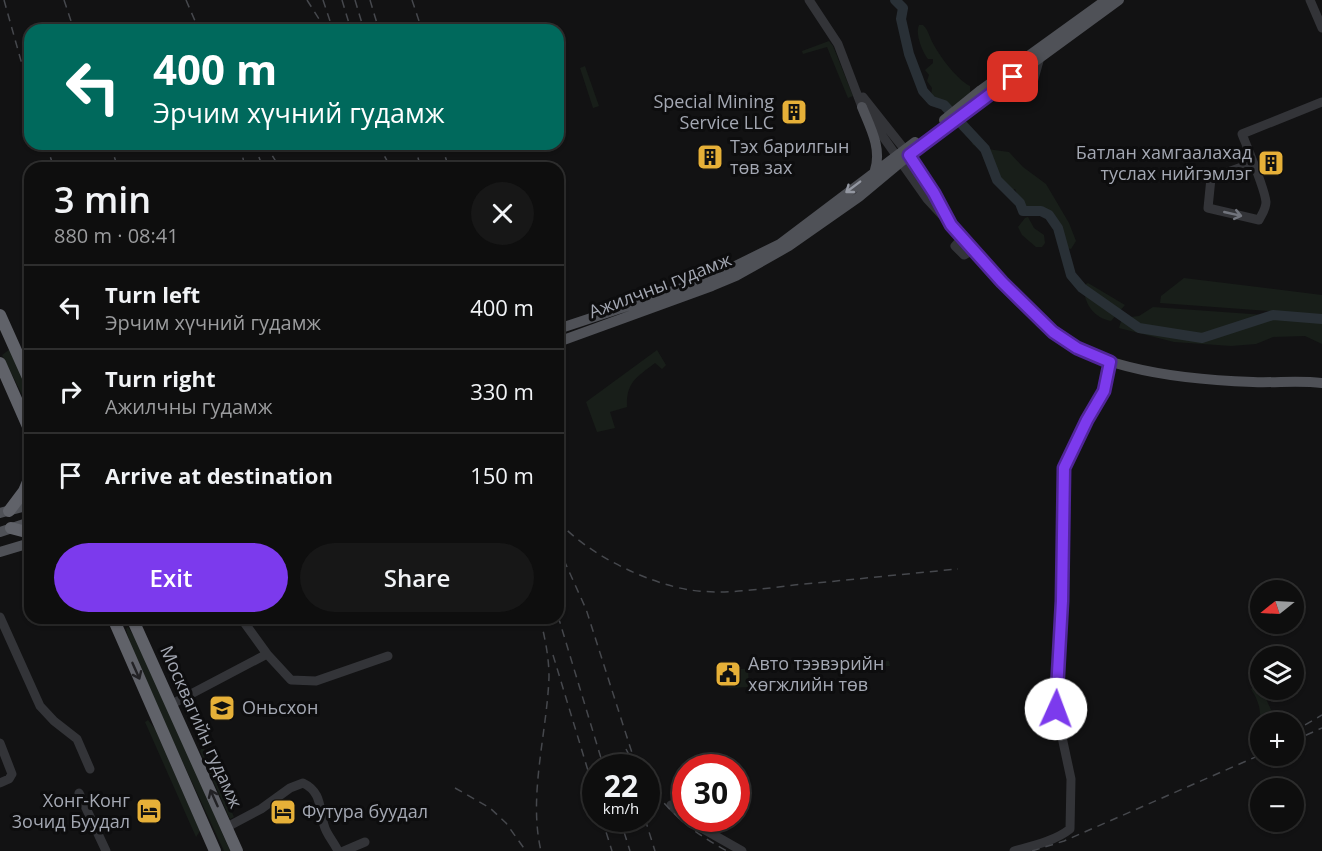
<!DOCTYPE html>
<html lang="en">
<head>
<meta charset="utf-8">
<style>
  body { margin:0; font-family:"Open Sans",sans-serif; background:#171717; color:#f1f3f6; height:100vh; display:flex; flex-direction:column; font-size:22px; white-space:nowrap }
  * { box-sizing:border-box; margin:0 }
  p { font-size:20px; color:#9b9c9e }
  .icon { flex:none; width:33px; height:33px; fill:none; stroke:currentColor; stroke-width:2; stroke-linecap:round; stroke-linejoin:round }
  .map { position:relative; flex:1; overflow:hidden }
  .side { position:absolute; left:24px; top:162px; width:540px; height:462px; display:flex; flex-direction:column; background:#0e0e0e; border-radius:18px; box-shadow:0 2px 4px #0004,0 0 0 2px #2e2e2e }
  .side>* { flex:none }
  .hud { position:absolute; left:24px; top:24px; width:540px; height:126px; border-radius:18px; box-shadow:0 2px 4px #0004,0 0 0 2px #2e2e2e; background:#00695c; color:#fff; overflow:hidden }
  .needle { width:39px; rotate:252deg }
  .controls { position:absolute; left:1250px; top:580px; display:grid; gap:12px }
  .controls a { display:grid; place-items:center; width:54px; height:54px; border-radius:50%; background:#0e0e0e; box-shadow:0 2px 4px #0004,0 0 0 2px #2e2e2e; font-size:30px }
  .speed { position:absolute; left:582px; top:754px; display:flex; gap:12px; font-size:30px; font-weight:700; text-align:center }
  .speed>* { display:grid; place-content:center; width:78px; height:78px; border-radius:50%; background:#0e0e0e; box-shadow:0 2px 4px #0004,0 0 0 2px #2e2e2e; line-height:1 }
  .speed small { font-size:15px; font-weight:400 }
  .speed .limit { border:9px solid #d22; background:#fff; color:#111 }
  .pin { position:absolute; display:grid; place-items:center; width:51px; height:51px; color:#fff; margin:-26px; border-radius:12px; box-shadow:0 3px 9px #0006 }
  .me { position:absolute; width:66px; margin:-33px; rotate:2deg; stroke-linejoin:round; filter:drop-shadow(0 0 4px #0008) }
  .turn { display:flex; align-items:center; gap:21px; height:126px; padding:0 30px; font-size:27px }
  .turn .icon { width:78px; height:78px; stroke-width:2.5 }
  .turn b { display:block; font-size:42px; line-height:51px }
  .round { display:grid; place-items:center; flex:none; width:63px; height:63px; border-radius:32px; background:#171717 }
  .summary { display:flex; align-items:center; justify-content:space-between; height:102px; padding:0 30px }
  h1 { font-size:36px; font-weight:600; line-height:45px }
  .primary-button { display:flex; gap:12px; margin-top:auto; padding:12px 30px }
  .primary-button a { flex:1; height:69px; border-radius:36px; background:#7c3aed; color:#fff; font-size:24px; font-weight:600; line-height:69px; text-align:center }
  .primary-button a+a { background:#171717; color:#f1f3f6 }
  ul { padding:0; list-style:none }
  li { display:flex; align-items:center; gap:18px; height:84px; padding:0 30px; border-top:2px solid #2e2e2e }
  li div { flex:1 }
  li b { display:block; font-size:22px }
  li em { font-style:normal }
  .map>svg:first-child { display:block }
  .green { fill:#181e19 }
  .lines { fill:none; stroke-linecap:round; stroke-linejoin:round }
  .river { stroke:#293036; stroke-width:10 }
  .minor { stroke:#333438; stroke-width:9 }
  .major { stroke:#4f5157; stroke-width:10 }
  .highway { stroke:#606269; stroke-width:12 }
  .rail { stroke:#46484d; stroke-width:1.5; stroke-dasharray:8 6; stroke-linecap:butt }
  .oneway { stroke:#9397a1 }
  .oneway2 { stroke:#71747c }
  .oneway3 { stroke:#222225 }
  .route-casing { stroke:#51269a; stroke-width:15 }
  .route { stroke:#7c3aed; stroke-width:10 }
  .labels { text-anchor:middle; stroke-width:6; stroke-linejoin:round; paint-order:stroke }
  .poi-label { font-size:18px; fill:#a4a8b3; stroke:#0d0d0e; text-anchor:start }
  .street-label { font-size:18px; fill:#a4a8b3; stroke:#0d0d0e }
</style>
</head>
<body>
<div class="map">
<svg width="1322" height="851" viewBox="0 0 1322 851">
  <rect width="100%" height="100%" fill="#121213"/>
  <path class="green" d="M 919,25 L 923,25 C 927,29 928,32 930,37 C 936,52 956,79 970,86 L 970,95 L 953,107 L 944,101 L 940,101 L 931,97 L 932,88 L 927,81 L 929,75 L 925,70 L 933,63 L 933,59 L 928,59 C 922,51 915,34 919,25 Z
    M 829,41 L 833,46 L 853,96 L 848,98 L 827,47 L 803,54 L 802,51 Z
    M 585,66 L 599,106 L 593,108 L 580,68 Z
    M 969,137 L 977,140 L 987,149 L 1009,152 L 1023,167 L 1046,184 L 1069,223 L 1076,241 L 1071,249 L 1061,247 C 1058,242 1059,238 1057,232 C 1052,214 1038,213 1022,213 C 1015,204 1019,197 1015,189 L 1009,191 L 1007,184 L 999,181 L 993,157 L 984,154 L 977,146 L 973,145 Z
    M 1028,217 L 1034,228 L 1044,235 L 1045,243 L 1042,247 L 1036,247 L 1022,235 L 1018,227 L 1025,218 Z
    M 1184,278 L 1322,295 L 1322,315 L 1160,303 L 1161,296 Z
    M 1088,283 L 1125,305 L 1111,321 C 1093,318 1083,302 1084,285 Z
    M 1153,307 L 1322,319 L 1322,344 L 1305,336 L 1273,337 L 1256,344 L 1231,346 L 1174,342 L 1119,328 L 1122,318 L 1139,316 Z
    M 10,349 L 30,395 L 30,410 L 2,355 Z
    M 657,350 L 666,365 L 662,369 L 655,363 C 637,377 626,382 627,407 L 610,412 L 615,428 L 597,432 L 586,402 Z
    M 128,627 L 144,652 L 230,851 L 224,851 L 134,657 L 126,629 Z
    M 889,661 L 890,666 L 842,668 L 842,663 Z
    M 738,669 L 748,669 L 749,687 L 728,688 L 728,684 L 738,684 Z
    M 1257,685 L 1262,690 L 1277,723 L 1260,723 L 1260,733 L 1255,724 L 1260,721 C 1261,708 1258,700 1251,689 Z
    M 148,720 L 155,729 L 200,831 L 196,837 L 145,722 Z
    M 203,746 L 234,817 L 230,819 L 200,751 Z"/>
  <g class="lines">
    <path class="river" d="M 895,0 L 903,8 L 901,19 L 909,54 L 923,91 L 932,101 L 944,105 L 985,149 L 997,180 L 1020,203 L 1023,211 L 1041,211 L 1049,215 L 1058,228 L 1071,275 L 1082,288 L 1139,328 L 1202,338 L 1273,315 L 1322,319"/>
    <path class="minor" d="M 809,0 L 838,44 L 862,107 L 927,199 L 951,225
      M 1310,0 L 1322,28
      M 1032,86 L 1040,57
      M 999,87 L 1027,90
      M 863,97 L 909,155 L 945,213
      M 1253,163 L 1211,178 L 1208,208 L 1259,220 C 1262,214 1266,209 1266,202 C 1265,189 1248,149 1242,134 L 1322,102
      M 963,237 L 955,246 L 964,255 L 973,250
      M 0,617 L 40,706 L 54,721 L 77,739 L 90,769
      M 267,654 L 291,680 L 316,681 L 388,656
      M 172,704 L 267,654 L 241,618
      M 0,743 L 12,774 L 9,779 L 0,783
      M 79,793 L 106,851
      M 671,805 L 684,818 L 742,851
      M 227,827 L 261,809 L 290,788 L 303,783 C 322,792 319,808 324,825 C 326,834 334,842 338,851
      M 344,851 L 365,842
      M 1014,851 C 1032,846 1055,841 1070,829 L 1071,779 L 1056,709 L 1062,601 L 1064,468 L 1087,420 L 1104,391 L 1110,362"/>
    <path class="major" d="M 862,107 C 870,127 882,148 875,170
      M 944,120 L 981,90 L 1106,0
      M 951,225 C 985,260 1015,299 1052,331 C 1099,372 1193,380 1253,382 C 1276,383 1299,380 1322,383
      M 558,329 L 709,279 L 780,244 L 915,142
      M 558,342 L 712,286 L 736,276 L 789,246 L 859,197 L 925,142 L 1119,0
      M 0,513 L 30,505
      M 0,532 L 30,522
      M 0,552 L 30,543"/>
    <path class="highway" d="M 0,315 L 30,382
      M 0,363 L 30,431
      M 9,511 L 24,491 L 30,477
      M 11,528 L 30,533
      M 113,618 L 215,851
      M 132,618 L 237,851"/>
    <path class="rail" d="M 4,0 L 30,93
      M 64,0 L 74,30
      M 186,0 L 199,30
      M 307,0 L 326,30
      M 323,0 L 333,30
      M 342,0 L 351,30
      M 355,0 L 364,30
      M 370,0 L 379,30
      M 412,0 L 422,30
      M 46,144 L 54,168
      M 110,144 L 118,168
      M 240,144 L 245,168
      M 254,144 L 263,168
      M 265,144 L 280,168
      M 378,144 L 391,168
      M 414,144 L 421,168
      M 441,144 L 449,168
      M 558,521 C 587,554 647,583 690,590 C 724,595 760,589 794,585 C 849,580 904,574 958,569
      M 558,547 L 586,609 L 633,756
      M 558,616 L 604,768
      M 540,618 C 545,638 549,657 549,677 C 547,733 528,796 541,851
      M 553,655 L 596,797
      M 1293,732 L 1322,715
      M 1293,741 L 1322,728
      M 626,749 L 636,768
      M 646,782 C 672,814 690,831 727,851
      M 455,788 L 490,808 L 506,823 L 526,851
      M 602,819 L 612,851
      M 620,819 L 630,851
      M 645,819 L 655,851
      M 1032,851 L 1064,841 L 1260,755"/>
  </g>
  <defs><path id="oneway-shaft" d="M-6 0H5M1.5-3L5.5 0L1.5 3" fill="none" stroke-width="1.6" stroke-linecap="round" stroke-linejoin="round" transform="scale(1.5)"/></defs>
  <use class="oneway" href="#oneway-shaft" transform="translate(853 187) rotate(143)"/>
  <use class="oneway2" href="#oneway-shaft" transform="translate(1233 214) rotate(13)"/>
  <g class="oneway3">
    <use href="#oneway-shaft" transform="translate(136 671) rotate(66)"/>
    <use href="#oneway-shaft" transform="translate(214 798) rotate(-114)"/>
  </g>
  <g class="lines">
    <g class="route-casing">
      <path id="route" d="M 1013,77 L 909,155 L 934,193 L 951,225 L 1002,282 L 1053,332 L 1077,348 L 1110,362 L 1104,391 L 1087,420 L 1064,468 L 1062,601 L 1056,709"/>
    </g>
    <use href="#route" class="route"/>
  </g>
  <defs>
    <g id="building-square" transform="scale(1.35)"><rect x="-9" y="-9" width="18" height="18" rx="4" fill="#e6b038" stroke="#0d0d0e"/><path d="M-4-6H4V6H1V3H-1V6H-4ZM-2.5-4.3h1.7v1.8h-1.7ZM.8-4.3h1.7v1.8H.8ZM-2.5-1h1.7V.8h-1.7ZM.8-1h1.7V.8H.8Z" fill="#111"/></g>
    <g id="civic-square" transform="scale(1.35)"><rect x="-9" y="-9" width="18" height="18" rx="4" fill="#e6b038" stroke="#0d0d0e"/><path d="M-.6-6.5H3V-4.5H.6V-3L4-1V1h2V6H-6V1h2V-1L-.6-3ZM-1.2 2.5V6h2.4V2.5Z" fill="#111"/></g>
    <g id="school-square" transform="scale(1.35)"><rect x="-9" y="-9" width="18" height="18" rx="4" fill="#e6b038" stroke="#0d0d0e"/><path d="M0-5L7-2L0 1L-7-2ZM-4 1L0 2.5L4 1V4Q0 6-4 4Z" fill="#111"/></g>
    <g id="hotel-square" transform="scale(1.35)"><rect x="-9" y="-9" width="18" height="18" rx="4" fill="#e6b038" stroke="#0d0d0e"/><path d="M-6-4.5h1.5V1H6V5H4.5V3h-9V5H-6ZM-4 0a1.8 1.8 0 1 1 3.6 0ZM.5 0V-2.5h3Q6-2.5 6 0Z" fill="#111"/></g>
  </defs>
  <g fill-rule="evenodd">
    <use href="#building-square" x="794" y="112"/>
    <use href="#building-square" x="710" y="157"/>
    <use href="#building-square" x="1271" y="163"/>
    <use href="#civic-square" x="728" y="674"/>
    <use href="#school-square" x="222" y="708"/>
    <use href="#hotel-square" x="149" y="811"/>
    <use href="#hotel-square" x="283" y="812"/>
  </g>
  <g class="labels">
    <g class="poi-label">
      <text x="774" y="108" text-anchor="end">Special Mining<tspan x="774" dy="21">Service LLC</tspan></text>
      <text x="730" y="153">Тэх барилгын<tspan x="730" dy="21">төв зах</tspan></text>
      <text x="1252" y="159" text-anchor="end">Батлан хамгаалахад<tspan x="1252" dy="21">туслах нийгэмлэг</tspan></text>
      <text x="748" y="670">Авто тээвэрийн<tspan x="748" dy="21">хөгжлийн төв</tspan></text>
      <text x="242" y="714">Оньсхон</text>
      <text x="130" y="807" text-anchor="end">Хонг-Kонг<tspan x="130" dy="21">3очид Буудал</tspan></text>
      <text x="302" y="818">Футура буудал</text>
    </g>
    <g class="street-label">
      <text transform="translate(660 286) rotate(-21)" y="6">Ажилчны гудамж</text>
      <text transform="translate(201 727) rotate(66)" y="6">Москвагийн гудамж</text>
    </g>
  </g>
</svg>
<div class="controls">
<a><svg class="needle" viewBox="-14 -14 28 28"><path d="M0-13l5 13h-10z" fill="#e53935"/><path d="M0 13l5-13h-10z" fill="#9b9c9e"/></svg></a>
<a><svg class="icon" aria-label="layers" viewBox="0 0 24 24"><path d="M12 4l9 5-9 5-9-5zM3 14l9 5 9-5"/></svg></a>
<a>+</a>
<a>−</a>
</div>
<div class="speed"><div>22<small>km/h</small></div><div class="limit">30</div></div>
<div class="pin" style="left:1013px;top:77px;background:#d93025"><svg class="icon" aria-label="arrive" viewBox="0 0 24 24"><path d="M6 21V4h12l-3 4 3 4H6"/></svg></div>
<svg class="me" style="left:1056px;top:709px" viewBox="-20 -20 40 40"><circle r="19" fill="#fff"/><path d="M0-13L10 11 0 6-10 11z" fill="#7c3aed"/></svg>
<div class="hud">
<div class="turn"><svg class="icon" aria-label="left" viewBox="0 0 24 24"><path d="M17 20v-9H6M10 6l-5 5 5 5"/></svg><div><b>400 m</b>Эрчим хүчний гудамж</div></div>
</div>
<section class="side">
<div class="summary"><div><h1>3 min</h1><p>880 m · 08:41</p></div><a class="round"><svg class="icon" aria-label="close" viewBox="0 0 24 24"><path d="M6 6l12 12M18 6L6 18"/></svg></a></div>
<ul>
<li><svg class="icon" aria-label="left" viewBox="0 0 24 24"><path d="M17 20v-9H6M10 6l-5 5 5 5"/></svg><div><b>Turn left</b><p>Эрчим хүчний гудамж</p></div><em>400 m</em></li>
<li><svg class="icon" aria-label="right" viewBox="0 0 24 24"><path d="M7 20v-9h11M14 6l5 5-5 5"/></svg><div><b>Turn right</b><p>Ажилчны гудамж</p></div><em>330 m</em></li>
<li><svg class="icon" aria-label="arrive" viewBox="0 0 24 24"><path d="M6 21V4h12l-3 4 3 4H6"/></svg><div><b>Arrive at destination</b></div><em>150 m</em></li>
</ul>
<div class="primary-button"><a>Exit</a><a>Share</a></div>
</section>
</div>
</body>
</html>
